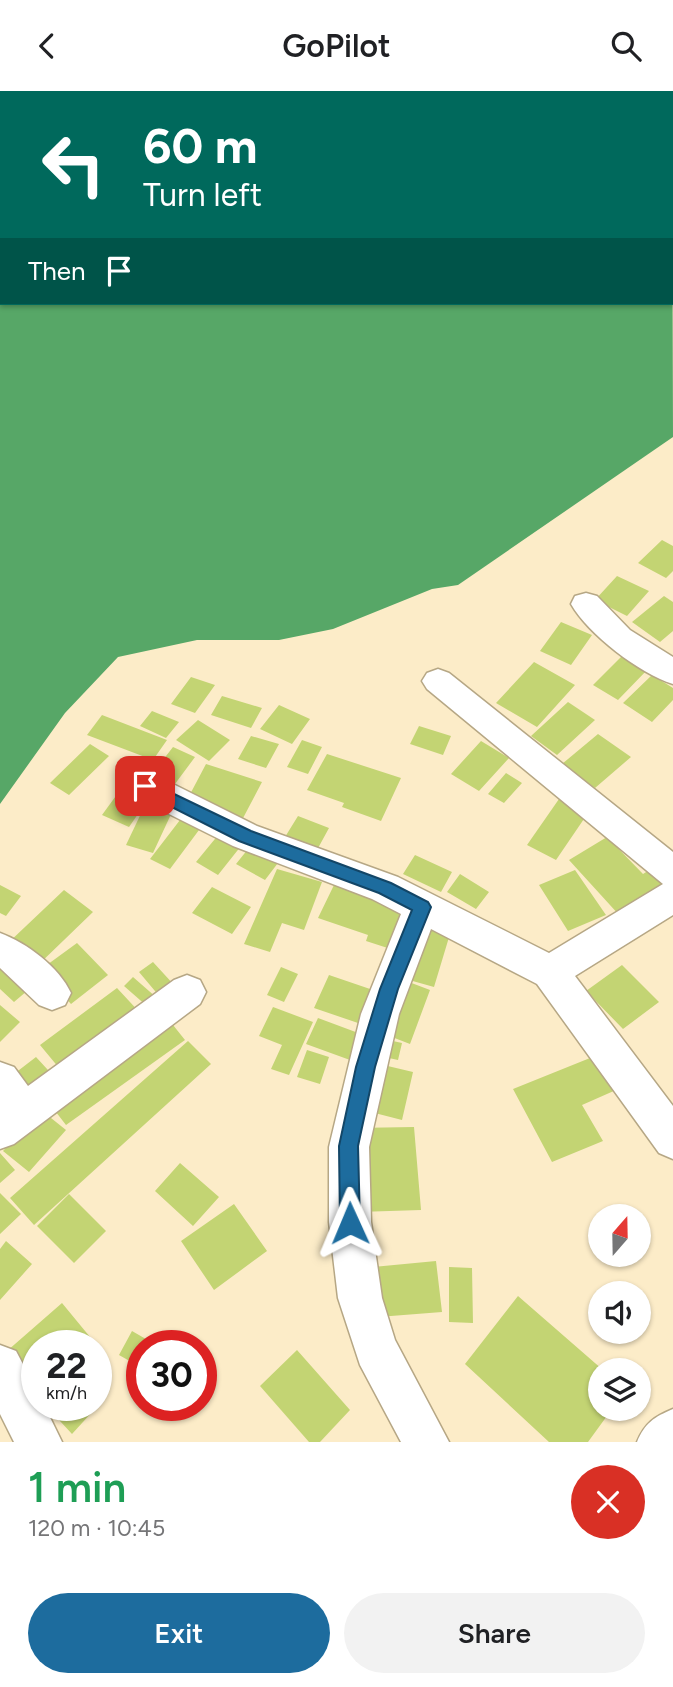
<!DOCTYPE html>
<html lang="en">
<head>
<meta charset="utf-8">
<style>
  body { margin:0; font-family:Figtree,sans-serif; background:#f2f2f2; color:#202124; height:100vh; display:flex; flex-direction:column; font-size:26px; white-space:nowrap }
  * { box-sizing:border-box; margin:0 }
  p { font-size:23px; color:#757577 }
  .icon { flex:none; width:38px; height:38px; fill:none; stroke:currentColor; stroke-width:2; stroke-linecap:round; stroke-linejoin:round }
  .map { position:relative; height:1351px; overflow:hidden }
  .sheet { display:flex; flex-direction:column; background:#fff; flex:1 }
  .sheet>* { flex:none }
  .guide { position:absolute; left:0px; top:0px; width:674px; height:214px; box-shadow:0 2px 5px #0004; background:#00695c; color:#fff; overflow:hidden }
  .needle { width:46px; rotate:20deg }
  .tools { position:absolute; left:588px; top:1113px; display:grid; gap:14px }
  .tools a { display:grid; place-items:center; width:63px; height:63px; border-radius:50%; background:#fff; box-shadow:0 2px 5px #0004; font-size:35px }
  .speed { position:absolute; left:21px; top:1239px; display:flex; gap:14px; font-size:35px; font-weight:700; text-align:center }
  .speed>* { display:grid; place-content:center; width:91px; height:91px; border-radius:50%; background:#fff; box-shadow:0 2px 5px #0004; line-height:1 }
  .speed small { font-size:18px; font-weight:400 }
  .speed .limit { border:10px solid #d22; background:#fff; color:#111 }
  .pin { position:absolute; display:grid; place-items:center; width:60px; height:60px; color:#fff; margin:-30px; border-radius:14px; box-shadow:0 4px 10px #0006 }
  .me { position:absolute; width:77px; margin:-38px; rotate:359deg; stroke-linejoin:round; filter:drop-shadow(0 0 5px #0008) }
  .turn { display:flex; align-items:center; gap:24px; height:147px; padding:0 28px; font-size:32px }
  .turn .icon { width:91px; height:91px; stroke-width:2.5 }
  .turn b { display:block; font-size:49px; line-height:60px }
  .then { display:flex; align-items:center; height:66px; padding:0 28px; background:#0003; gap:14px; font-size:26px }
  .round { display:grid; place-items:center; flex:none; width:74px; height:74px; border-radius:37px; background:#f2f2f2 }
  .summary { display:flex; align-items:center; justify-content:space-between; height:119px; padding:0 28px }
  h1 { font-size:42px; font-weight:600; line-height:52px; color:#1e9e55 }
  .cta { display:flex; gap:14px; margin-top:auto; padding:14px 28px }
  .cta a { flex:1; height:80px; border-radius:42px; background:#1d6c9e; color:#fff; font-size:28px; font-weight:600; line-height:80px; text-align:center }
  .cta a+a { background:#f2f2f2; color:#202124 }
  header { display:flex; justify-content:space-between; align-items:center; height:91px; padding:0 28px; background:#fff; font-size:32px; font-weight:600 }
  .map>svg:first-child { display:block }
  .water { fill:#57a767 }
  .building { fill:#c3d473 }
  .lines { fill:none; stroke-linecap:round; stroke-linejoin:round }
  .street-casing { stroke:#b6a785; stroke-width:3 }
  .street { fill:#fff; fill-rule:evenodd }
  .rail-casing { stroke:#3d3626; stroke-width:5 }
  .rail { stroke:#fcecc8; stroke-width:3.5; stroke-dasharray:11; stroke-linecap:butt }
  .route { fill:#1d6c9e; stroke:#134667; stroke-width:2 }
</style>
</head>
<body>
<header><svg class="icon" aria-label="back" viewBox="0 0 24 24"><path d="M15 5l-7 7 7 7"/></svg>GoPilot<svg class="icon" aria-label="search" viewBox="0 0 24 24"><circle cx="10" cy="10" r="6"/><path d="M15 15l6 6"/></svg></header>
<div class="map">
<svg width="673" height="1351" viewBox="0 0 673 1351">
  <rect width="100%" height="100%" fill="#fcecc8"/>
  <path class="water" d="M 345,0 L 649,0 L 654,2 L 339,2 Z
    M 672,20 L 673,346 L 458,494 L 432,498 L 333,538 L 279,549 L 197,549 L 118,566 L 65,622 L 0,713 L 0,64 L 2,212 L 672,212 Z"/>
  <path class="building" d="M 662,449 L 673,455 L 673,480 L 666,487 L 638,472 Z
    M 617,485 L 649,500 L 627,525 L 595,509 Z
    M 664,505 L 673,511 L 673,540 L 660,551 L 632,531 Z
    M 561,531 L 592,544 L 571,574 L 540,560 Z
    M 623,564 L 648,578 L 618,609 L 593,594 Z
    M 534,571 L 575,594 L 537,636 L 496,612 Z
    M 652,584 L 673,597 L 673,609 L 652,631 L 623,612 Z
    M 191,586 L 215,594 L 195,622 L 171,613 Z
    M 222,605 L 262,617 L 251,637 L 211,624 Z
    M 568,611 L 595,629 L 557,664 L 531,645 Z
    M 279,614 L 310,628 L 292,653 L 260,638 Z
    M 152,620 L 179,631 L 166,647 L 140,635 Z
    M 102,624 L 167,649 L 153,669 L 87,644 Z
    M 198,629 L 230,649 L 209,670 L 176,649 Z
    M 419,635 L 451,645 L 443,664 L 410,653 Z
    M 598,643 L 631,666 L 595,697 L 562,673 Z
    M 251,645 L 279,653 L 266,677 L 238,668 Z
    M 302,649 L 322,656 L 308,683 L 287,676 Z
    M 481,650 L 509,667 L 479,700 L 451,683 Z
    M 90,653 L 109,665 L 69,704 L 50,692 Z
    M 173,656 L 195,666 L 172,697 L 149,687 Z
    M 327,663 L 401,687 L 381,730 L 342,716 L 344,712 L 307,699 Z
    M 206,673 L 262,691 L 242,729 L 187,709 Z
    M 506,682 L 522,692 L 504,712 L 488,703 Z
    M 118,702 L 145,713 L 129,736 L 102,724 Z
    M 559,708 L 588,722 L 556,769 L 527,754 Z
    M 146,712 L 173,719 L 153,762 L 126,754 Z
    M 298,725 L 329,737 L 317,759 L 285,746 Z
    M 180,729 L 199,739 L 170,778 L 150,768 Z
    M 219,743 L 241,755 L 218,784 L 196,771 Z
    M 607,746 L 643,783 L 654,776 L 670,793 L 620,825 L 569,769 Z
    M 252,753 L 281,768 L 265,789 L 236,773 Z
    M 415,764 L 452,781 L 441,801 L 403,783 Z
    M 277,778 L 322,791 L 304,839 L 282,832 L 270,861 L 244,853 Z
    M 575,779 L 606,824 L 568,840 L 539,794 Z
    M 460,783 L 489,801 L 476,818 L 447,801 Z
    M 0,794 L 21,805 L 6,825 L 0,822 Z
    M 334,794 L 417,823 L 400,861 L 366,850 L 368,844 L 318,827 Z
    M 212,796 L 251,816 L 232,843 L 192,822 Z
    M 64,799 L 93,821 L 35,877 L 6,854 Z
    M 422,825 L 453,833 L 434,896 L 402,887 Z
    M 77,852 L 108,884 L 71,913 L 40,879 Z
    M 0,863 L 34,894 L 14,911 L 0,898 Z
    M 153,871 L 175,895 L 160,906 L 139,881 Z
    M 622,874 L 659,911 L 623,938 L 586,900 Z
    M 281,876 L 298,883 L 284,911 L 267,904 Z
    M 329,884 L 373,899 L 358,932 L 314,917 Z
    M 133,886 L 157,907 L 148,916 L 124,895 Z
    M 401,888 L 430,899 L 410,953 L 379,941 Z
    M 117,897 L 142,924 L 64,983 L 40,954 Z
    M 0,914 L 20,931 L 0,951 Z
    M 273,916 L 313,931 L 289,984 L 271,978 L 282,954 L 259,945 Z
    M 318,927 L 361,943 L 350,969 L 306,953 Z
    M 169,929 L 185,949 L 66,1034 L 49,1012 Z
    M 379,947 L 402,952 L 398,969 L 375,964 Z
    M 188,950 L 211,973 L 34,1134 L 10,1107 Z
    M 307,959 L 329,966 L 320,993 L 297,986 Z
    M 595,965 L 616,999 L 582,1014 L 603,1050 L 552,1071 L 513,998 Z
    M 36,966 L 59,991 L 32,1012 L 10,986 Z
    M 375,972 L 413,981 L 402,1029 L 363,1019 Z
    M 41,1019 L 66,1039 L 29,1081 L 3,1060 Z
    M 414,1036 L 421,1119 L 358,1121 L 354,1037 Z
    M 0,1062 L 15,1079 L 0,1092 Z
    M 180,1072 L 219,1106 L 193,1135 L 155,1100 Z
    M 0,1102 L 21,1123 L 0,1143 Z
    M 69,1103 L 106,1140 L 74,1172 L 37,1135 Z
    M 234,1113 L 267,1160 L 214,1199 L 181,1150 Z
    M 6,1150 L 32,1173 L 0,1209 L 0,1158 Z
    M 436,1170 L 442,1221 L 378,1226 L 373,1176 Z
    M 449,1176 L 472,1177 L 473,1232 L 449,1231 Z
    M 518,1205 L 603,1279 L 600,1279 L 600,1318 L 612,1318 L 588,1351 L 549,1351 L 465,1273 Z
    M 62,1212 L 90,1246 L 81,1255 L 37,1255 L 35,1297 L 7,1260 Z
    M 132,1240 L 158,1255 L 142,1255 L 142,1277 L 119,1264 Z
    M 297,1259 L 350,1319 L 320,1351 L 309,1351 L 260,1295 Z
    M 96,1299 L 104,1308 L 72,1343 L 48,1317 L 51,1314 L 96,1314 Z"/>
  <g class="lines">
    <g class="street-casing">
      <path id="street" d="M 586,502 L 597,505 L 630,539 L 673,566 L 673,593 C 639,582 589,544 571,513 L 575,505 Z
        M 438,578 L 449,582 L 673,761 L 673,824 L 575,885 L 673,1015 L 673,1068 L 659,1062 L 537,893 L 431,838 L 399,923 L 369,1056 L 371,1131 L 382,1207 L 395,1249 L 449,1351 L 401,1351 L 360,1274 L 338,1207 L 329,1131 L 329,1056 L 361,923 L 401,823 L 372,808 L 233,755 L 133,705 L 128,695 L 133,685 L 145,681 L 157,685 L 257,735 L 398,786 L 549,862 L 663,793 L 427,598 L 422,590 L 427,582 Z
        M 0,842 C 27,852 59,876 71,902 L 65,914 L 52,919 L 39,914 L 0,877 Z
        M 187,884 L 200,889 L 206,901 L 200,913 L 14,1053 L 0,1058 L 0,971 L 14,976 L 28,995 L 174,889 Z
        M 0,1254 L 16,1260 L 37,1300 L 37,1314 L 44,1314 L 62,1351 L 14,1351 L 0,1323 Z
        M 673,1318 L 673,1351 L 637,1351 C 645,1332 654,1326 673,1318 Z"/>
    </g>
    <use href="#street" class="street"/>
    <g class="rail-casing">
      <path id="rail" d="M 132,2 L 141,0
        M 191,2 L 201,0"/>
    </g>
    <use href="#rail" class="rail"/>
  </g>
  <path class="route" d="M 145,689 L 251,740 L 391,792 L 428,811 L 431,816 L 398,898 L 375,976 L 358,1055 L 360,1132 L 357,1139 L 350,1142 L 343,1139 L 340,1132 L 339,1055 L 356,976 L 380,898 L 412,819 L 379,802 L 239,750 L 140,700 L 137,695 L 140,691 Z"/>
</svg>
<div class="tools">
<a><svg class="needle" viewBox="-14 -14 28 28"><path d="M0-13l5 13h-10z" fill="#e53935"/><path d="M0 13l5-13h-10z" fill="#757577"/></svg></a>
<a><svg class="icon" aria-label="sound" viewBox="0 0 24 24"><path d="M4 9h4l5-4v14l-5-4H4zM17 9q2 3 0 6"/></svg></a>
<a><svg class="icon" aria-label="layers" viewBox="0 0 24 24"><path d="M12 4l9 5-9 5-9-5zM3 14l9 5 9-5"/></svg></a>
</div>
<div class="speed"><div>22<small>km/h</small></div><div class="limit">30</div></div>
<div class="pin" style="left:145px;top:695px;background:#d93025"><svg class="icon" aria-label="arrive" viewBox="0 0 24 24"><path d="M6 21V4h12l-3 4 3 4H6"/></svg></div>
<svg class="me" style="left:350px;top:1132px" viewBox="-20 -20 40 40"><path d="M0-17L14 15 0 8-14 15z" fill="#1d6c9e" stroke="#fff" stroke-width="4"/></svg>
<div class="guide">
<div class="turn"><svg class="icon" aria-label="left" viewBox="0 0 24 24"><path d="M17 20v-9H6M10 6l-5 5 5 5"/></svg><div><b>60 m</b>Turn left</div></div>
<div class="then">Then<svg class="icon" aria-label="arrive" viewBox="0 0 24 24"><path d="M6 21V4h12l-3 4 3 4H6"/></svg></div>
</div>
</div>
<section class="sheet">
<div class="summary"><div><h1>1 min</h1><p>120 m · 10:45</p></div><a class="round" style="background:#d93025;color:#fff"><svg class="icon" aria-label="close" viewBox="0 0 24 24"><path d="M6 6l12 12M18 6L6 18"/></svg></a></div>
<div class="cta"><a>Exit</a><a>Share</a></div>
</section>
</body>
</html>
